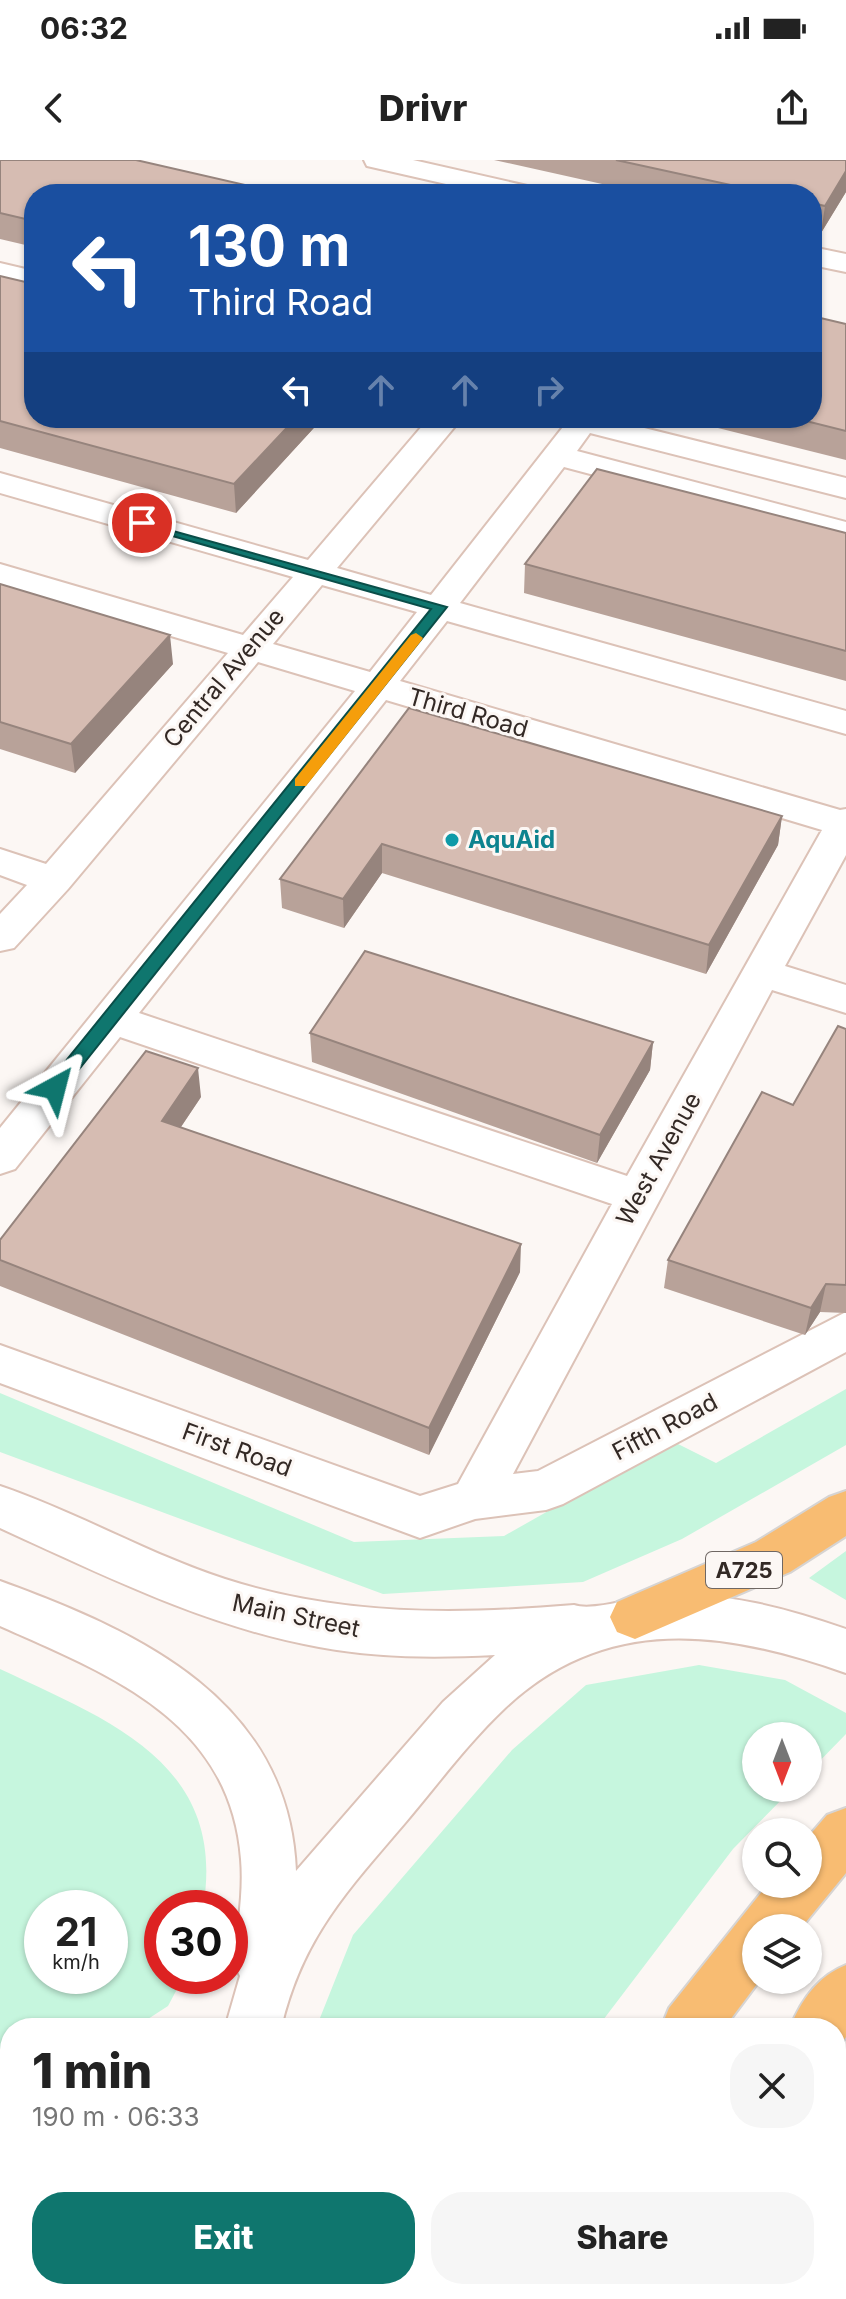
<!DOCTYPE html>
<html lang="en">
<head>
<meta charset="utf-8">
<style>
  body { margin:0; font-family:Inter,sans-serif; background:#f6f6f6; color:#222; height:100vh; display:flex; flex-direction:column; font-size:30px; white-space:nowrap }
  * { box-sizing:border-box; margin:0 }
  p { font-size:26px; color:#767676 }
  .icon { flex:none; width:44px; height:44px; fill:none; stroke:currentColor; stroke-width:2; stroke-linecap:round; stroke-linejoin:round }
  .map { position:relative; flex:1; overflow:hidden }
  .details { position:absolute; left:0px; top:1858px; width:846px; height:282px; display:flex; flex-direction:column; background:#fff; border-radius:32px 32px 0 0; box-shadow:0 2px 6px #0004 }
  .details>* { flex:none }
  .banner { position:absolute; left:24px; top:24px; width:798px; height:244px; border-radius:32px; box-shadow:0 2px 6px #0004; background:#1a4fa0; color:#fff; overflow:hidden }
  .needle { width:52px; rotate:180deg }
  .controls { position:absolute; left:742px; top:1562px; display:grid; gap:16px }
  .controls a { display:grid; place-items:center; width:80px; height:80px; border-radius:50%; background:#fff; box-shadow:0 2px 6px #0004; font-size:40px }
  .speed { position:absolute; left:24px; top:1730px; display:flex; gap:16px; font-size:40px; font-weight:700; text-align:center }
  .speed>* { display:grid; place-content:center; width:104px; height:104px; border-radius:50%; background:#fff; box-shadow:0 2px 6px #0004; line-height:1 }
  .speed small { font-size:20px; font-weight:400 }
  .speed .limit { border:12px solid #d22; background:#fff; color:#111 }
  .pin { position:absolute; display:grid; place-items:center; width:68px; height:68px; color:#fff; margin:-34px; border:4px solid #fff; border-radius:50%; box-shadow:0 2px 8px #0007 }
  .me { position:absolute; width:88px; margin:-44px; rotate:38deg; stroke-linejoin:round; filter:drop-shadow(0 0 6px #0008) }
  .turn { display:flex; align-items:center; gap:28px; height:168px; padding:0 32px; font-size:36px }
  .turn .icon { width:104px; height:104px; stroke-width:2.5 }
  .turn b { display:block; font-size:56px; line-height:68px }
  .lanes { display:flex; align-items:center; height:76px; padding:0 32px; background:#0003; justify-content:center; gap:40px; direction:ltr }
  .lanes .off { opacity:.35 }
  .round { display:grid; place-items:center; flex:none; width:84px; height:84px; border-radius:32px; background:#f6f6f6 }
  .headline { display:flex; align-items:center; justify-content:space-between; height:136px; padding:0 32px }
  h1 { font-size:48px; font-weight:800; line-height:60px }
  .button { display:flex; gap:16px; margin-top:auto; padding:16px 32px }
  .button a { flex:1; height:92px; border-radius:32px; background:#0f766e; color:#fff; font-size:32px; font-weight:800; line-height:92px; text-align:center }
  .button a+a { background:#f6f6f6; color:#222 }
  .status { display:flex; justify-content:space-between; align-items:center; height:56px; padding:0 40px; background:#fff; direction:ltr }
  .status svg { height:22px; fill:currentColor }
  header { display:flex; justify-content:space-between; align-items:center; height:104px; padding:0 32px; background:#fff; font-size:36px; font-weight:800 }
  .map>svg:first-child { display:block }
  .green { fill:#c6f6de; fill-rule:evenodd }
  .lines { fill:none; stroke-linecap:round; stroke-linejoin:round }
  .minor-casing { stroke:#dcc2b7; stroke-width:4 }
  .secondary-casing { stroke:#dcc2b7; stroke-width:4 }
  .trunk-casing { stroke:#d6d4d3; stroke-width:4 }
  .minor { fill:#fff; fill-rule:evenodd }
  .secondary { fill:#fff; fill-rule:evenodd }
  .trunk { fill:#f8bc72; fill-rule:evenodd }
  .wall { fill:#b8a299 }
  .shaded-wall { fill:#96847d }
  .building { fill:#d6bcb2; stroke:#96847d; stroke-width:2 }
  .route { fill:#0f766e; stroke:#0a4d48; stroke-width:2 }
  .slow { fill:#f59e0b }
  .culture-dot { fill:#0f9aa8; stroke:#fcf7f4; stroke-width:3 }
  .labels { text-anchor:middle; stroke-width:6; stroke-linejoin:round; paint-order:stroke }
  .shield { fill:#fcf7f4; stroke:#6f6763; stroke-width:2 }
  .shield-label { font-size:22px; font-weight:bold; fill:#332925 }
  .street-label { font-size:24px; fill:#332925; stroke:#fcf7f4 }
  .culture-label { font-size:24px; font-weight:bold; fill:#0d838f; stroke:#fcf7f4; text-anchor:start }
</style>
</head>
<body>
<div class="status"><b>06:32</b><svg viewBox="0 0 49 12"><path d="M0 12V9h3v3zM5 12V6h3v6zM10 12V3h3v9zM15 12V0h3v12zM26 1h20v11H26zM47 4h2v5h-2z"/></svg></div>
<header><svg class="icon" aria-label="back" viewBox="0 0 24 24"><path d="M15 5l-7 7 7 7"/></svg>Drivr<svg class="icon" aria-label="share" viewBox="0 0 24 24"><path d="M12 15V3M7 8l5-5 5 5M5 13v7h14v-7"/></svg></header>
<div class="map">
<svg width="846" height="2139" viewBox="0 0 846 2139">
  <rect width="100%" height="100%" fill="#fcf7f4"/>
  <path class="green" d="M 846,1229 L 846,1285 L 682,1379 L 583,1422 L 383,1434 L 0,1292 L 0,1233 L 354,1382 L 504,1376 L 672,1281 L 716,1303 Z
    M 846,1391 L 846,1440 L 809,1418 Z
    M 699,1505 L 785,1520 L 846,1553 L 846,1574 L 808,1613 L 808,1576 L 756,1576 L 756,1628 L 793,1628 L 733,1689 L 597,1868 L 316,1868 L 353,1775 L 512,1590 L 586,1525 Z
    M 0,1509 C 108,1560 228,1603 203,1748 L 162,1748 L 162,1816 L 184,1816 L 168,1846 L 134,1868 L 10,1868 L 10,1913 L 0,1918 ZM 42,1748 L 110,1748 L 110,1816 L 42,1816 Z
    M 10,1947 L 10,2130 L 113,2130 L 108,2139 L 0,2139 L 0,1952 Z
    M 846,1957 L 846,2139 L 726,2139 L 731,2130 L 836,2130 L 836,1971 Z"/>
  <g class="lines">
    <g class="minor-casing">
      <path id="minor" d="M 364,0 L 413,0 L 536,28 L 540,34 L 490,34 L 367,6 Z
        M 812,87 L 846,94 L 846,112 L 812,105 Z
        M 0,103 L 34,111 L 34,129 L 0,121 Z
        M 429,258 L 462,258 L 337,408 L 431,435 L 570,258 L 604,258 L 846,318 L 846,338 L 590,273 L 577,291 L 846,362 L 846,382 L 564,307 L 460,443 L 846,551 L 846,574 L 447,461 L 400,521 L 840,650 L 846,649 L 846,695 L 785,806 L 846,825 L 846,853 L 772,830 L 513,1314 L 538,1311 L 846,1152 L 846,1192 L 563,1344 L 546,1350 L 475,1359 L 420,1378 L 0,1223 L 0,1185 L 420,1336 L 458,1324 L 612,1044 L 120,877 L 15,1009 L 0,1014 L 0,968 L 355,531 L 258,502 L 68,729 L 14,788 L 0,791 L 0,754 L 27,725 L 0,715 L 0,689 L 46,704 L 228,493 L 0,425 L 0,404 L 243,475 L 293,417 L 0,333 L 0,313 L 308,400 ZM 322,425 L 417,452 L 370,512 L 273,484 ZM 386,540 L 822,670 L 627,1016 L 139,853 Z"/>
    </g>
    <g class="secondary-casing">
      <path id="secondary" d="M 0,1326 C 77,1352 148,1394 225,1419 C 340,1456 455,1455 574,1445 C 595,1452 638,1435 664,1434 C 728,1433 786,1448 846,1469 L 846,1513 C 725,1470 606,1453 505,1548 C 468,1583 438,1624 405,1663 C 347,1731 302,1778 281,1868 L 225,1868 L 240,1816 L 234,1803 C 237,1769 244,1734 241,1699 C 230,1560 110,1515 0,1466 L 0,1421 C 140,1472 289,1540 296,1711 L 443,1542 L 495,1495 C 436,1498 377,1498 319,1487 C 207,1467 103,1415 0,1368 Z
        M 286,2130 L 351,2130 L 355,2139 L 289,2139 Z"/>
    </g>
    <g class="trunk-casing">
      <path id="trunk" d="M 846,1331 L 846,1376 L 790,1412 L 635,1479 L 617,1472 L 610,1457 L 617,1442 L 756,1382 L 829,1337 Z
        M 846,1648 L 846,1713 L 801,1768 L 756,1768 L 756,1820 L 760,1820 L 724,1868 L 661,1868 L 669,1848 L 768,1724 L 808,1724 L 808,1677 L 827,1655 Z
        M 846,1805 L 846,1877 L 838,1888 L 836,1868 L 790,1868 C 801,1840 818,1816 846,1805 Z
        M 140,2130 L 200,2130 L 198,2139 L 136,2139 Z
        M 475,2130 L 538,2130 L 535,2139 L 471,2139 Z
        M 603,2130 L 666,2130 L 663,2139 L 599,2139 Z"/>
    </g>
    <use href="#minor" class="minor"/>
    <use href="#secondary" class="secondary"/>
    <use href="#trunk" class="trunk"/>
  </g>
  <path class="wall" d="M 0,0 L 34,34 L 34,87 L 0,79 Z
    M 494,0 L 846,0 L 846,32 L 821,73 L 812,71 L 812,34 L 647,34 Z
    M 0,116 L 34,258 L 323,258 L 236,353 L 0,288 Z
    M 846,164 L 846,300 L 678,258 L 812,258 Z
    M 846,373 L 846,521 L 524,433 L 525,404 Z
    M 0,424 L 173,504 L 75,613 L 0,589 Z
    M 409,548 L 782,656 L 778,685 L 706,814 L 382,713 L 344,768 L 282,748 L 280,719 Z
    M 846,869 L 846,1153 L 820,1152 L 805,1175 L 664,1128 L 668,1100 L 793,945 Z
    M 310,873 L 653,882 L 650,910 L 597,1003 L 312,902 Z
    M 201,937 L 181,967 L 520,1112 L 429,1295 L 0,1126 L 0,1080 Z"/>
  <path class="shaded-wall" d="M 846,11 L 846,32 L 821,73 L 825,46 Z
    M 296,258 L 323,258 L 236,353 L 234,324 Z
    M 170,475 L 173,504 L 75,613 L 71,584 Z
    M 782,656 L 778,685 L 706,814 L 709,785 Z
    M 382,684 L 382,713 L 344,768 L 343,739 Z
    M 653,882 L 650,910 L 597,1003 L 600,975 Z
    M 198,908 L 201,937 L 166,989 L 162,961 Z
    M 521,1084 L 520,1112 L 429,1295 L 429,1268 Z
    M 826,1124 L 820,1152 L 805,1175 L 811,1148 Z"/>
  <path class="building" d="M 0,0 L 136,0 L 284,34 L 34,34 L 34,61 L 0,53 Z
    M 616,0 L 846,0 L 846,11 L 825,46 L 812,43 L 812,34 L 772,34 Z
    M 0,116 L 34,124 L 34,258 L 296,258 L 234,324 L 0,261 Z
    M 812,156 L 846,164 L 846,271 L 794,258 L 812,258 Z
    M 597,309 L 846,373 L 846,491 L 525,404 Z
    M 0,424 L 170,475 L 71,584 L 0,562 Z
    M 409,548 L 782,656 L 709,785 L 382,684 L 343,739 L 280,719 Z
    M 365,791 L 653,882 L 600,975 L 310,873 Z
    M 838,866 L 846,869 L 846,1125 L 826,1124 L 811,1148 L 668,1100 L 762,932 L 793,945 Z
    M 146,891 L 198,908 L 162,961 L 521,1084 L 429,1268 L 0,1100 L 0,1080 Z"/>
  <path class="route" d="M 137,361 L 447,447 L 61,932 L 55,934 L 46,928 L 48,923 L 431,449 L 137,366 Z"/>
  <path class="slow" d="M 416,473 L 423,478 L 421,481 L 306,626 L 295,626 L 295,619 L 411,475 Z"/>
  <circle class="culture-dot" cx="452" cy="680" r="8"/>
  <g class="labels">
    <rect class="shield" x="706" y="1392" width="76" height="36" rx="6"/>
    <g class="shield-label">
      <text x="744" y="1418">A725</text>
    </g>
    <g class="street-label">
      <text transform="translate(224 518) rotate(-50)" y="8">Central Avenue</text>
      <text transform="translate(468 553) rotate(16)" y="8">Third Road</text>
      <text transform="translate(659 999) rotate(-61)" y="8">West Avenue</text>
      <text transform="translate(665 1267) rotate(-28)" y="8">Fifth Road</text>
      <text transform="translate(237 1290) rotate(20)" y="8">First Road</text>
      <text transform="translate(296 1456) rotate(12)" y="8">Main Street</text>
    </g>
    <g class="culture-label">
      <text x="468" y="688">AquAid</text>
    </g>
  </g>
</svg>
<div class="controls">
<a><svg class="needle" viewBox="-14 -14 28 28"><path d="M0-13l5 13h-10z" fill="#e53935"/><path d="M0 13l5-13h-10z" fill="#767676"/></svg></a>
<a><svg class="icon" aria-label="search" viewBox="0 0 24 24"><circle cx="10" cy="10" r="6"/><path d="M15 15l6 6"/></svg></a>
<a><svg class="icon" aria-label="layers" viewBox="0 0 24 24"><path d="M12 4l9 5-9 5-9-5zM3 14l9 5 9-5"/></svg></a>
</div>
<div class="speed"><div>21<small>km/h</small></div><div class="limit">30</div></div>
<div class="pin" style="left:142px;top:363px;background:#d93025"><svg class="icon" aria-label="arrive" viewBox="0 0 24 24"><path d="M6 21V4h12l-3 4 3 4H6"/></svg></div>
<svg class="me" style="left:55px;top:928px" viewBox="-20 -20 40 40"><path d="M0-17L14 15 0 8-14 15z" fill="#0f766e" stroke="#fff" stroke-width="4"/></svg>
<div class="banner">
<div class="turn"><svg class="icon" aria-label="left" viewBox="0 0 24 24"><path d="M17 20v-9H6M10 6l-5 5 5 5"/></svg><div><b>130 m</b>Third Road</div></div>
<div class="lanes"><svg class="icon" aria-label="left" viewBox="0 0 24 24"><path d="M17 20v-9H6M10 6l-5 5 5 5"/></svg><svg class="icon off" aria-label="ahead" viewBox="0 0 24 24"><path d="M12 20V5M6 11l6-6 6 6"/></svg><svg class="icon off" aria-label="ahead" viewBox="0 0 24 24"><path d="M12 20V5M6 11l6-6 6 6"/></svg><svg class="icon off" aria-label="right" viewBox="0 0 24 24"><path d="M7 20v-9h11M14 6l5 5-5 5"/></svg></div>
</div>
<section class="details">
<div class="headline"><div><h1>1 min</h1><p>190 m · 06:33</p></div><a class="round"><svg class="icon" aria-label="close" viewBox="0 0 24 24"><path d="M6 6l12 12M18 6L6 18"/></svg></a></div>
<div class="button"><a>Exit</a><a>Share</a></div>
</section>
</div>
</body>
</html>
